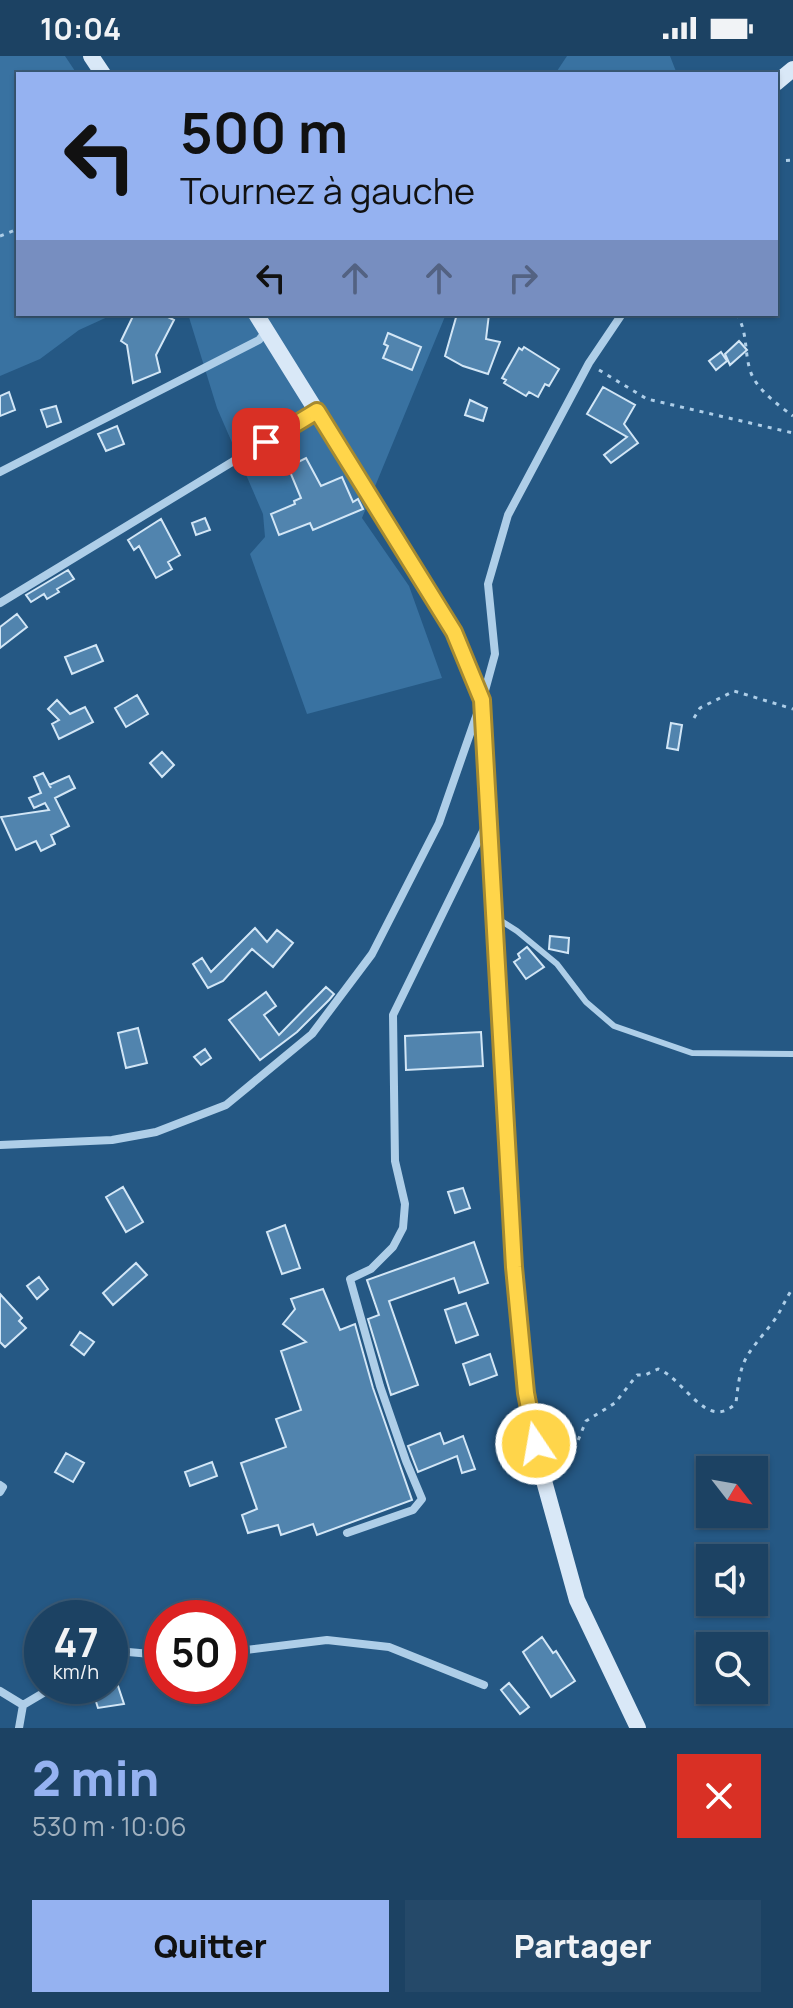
<!DOCTYPE html>
<html lang="fr">
<head>
<meta charset="utf-8">
<style>
  body { margin:0; font-family:Manrope,sans-serif; background:#254969; color:#f1f3f6; height:100vh; display:flex; flex-direction:column; font-size:30px; white-space:nowrap }
  * { box-sizing:border-box; margin:0 }
  p { font-size:26px; color:#a0b0be }
  .icon { flex:none; width:44px; height:44px; fill:none; stroke:currentColor; stroke-width:2; stroke-linecap:round; stroke-linejoin:round }
  .map { position:relative; height:1672px; overflow:hidden }
  .panel { display:flex; flex-direction:column; background:#1c4263; flex:1 }
  .panel>* { flex:none }
  .top-card { position:absolute; left:16px; top:16px; width:762px; height:244px; border-radius:0px; box-shadow:0 2px 6px #0004,0 0 0 2px #3a5b78; background:#95b2f1; color:#111; overflow:hidden }
  .needle { width:52px; rotate:121deg }
  .controls { position:absolute; left:696px; top:1400px; display:grid; gap:16px }
  .controls a { display:grid; place-items:center; width:72px; height:72px; border-radius:0px; background:#1c4263; box-shadow:0 2px 6px #0004,0 0 0 2px #3a5b78; font-size:40px }
  .speed { position:absolute; left:24px; top:1544px; display:flex; gap:16px; font-size:40px; font-weight:700; text-align:center }
  .speed>* { display:grid; place-content:center; width:104px; height:104px; border-radius:50%; background:#1c4263; box-shadow:0 2px 6px #0004,0 0 0 2px #3a5b78; line-height:1 }
  .speed small { font-size:20px; font-weight:400 }
  .speed .limit { border:12px solid #d22; background:#fff; color:#111 }
  .pin { position:absolute; display:grid; place-items:center; width:68px; height:68px; color:#fff; margin:-34px; border-radius:16px; box-shadow:0 4px 12px #0006 }
  .me { position:absolute; width:88px; margin:-44px; rotate:348deg; stroke-linejoin:round; filter:drop-shadow(0 0 6px #0008) }
  .turn { display:flex; align-items:center; gap:28px; height:168px; padding:0 32px; font-size:36px }
  .turn .icon { width:104px; height:104px; stroke-width:2.5 }
  .turn b { display:block; font-size:56px; line-height:68px }
  .lanes { display:flex; align-items:center; height:76px; padding:0 32px; background:#0003; justify-content:center; gap:40px; direction:ltr }
  .lanes .off { opacity:.35 }
  .round { display:grid; place-items:center; flex:none; width:84px; height:84px; border-radius:0px; background:#254969 }
  .summary { display:flex; align-items:center; justify-content:space-between; height:136px; padding:0 32px }
  h1 { font-size:48px; font-weight:800; line-height:60px; color:#95b2f1 }
  .action { display:flex; gap:16px; margin-top:auto; padding:16px 32px }
  .action a { flex:1; height:92px; border-radius:0px; background:#95b2f1; color:#111; font-size:32px; font-weight:800; line-height:92px; text-align:center }
  .action a+a { background:#254969; color:#f1f3f6 }
  .status { display:flex; justify-content:space-between; align-items:center; height:56px; padding:0 40px; background:#1c4263; direction:ltr }
  .status svg { height:22px; fill:currentColor }
  .map>svg:first-child { display:block }
  .green { fill:#3972a1 }
  .building { fill:#5184ae; stroke:#d2e6f6; stroke-width:2 }
  .lines { fill:none; stroke-linecap:round; stroke-linejoin:round }
  .path { stroke:#aecee8; stroke-width:3; stroke-dasharray:4 6; stroke-linecap:butt }
  .lane { stroke:#aecee8; stroke-width:6 }
  .street { stroke:#aecee8; stroke-width:8 }
  .secondary { stroke:#d9e8f7; stroke-width:16 }
  .route-casing { stroke:#a68a30; stroke-width:20 }
  .route { stroke:#ffd54a; stroke-width:14 }
</style>
</head>
<body>
<div class="status"><b>10:04</b><svg viewBox="0 0 49 12"><path d="M0 12V9h3v3zM5 12V6h3v6zM10 12V3h3v9zM15 12V0h3v12zM26 1h20v11H26zM47 4h2v5h-2z"/></svg></div>
<div class="map">
<svg width="793" height="1672" viewBox="0 0 793 1672">
  <rect width="100%" height="100%" fill="#255884"/>
  <path class="green" d="M 0,0 L 65,0 L 77,18 L 18,18 L 18,258 L 114,258 L 79,274 L 40,303 L 0,320 Z
    M 567,0 L 670,0 L 677,18 L 555,18 Z
    M 188,258 L 446,258 L 362,462 L 409,530 L 442,622 L 307,658 L 250,498 L 265,481 L 263,458 L 217,352 Z"/>
  <path class="building" d="M 134,258 L 162,258 L 174,264 L 156,299 L 160,316 L 133,327 L 127,289 L 121,285 Z
    M 457,258 L 489,258 L 486,283 L 500,286 L 488,318 L 463,310 L 445,300 Z
    M 388,277 L 421,291 L 412,314 L 383,302 L 388,290 L 384,288 Z
    M 739,285 L 747,294 L 730,309 L 725,298 Z
    M 524,291 L 559,313 L 549,330 L 545,328 L 538,341 L 529,336 L 526,340 L 504,327 L 506,324 L 502,322 L 519,292 L 522,294 Z
    M 721,296 L 727,305 L 716,314 L 709,305 Z
    M 603,331 L 635,349 L 624,368 L 638,387 L 611,407 L 604,399 L 627,381 L 587,358 Z
    M 9,336 L 15,354 L 0,360 L 0,340 Z
    M 470,344 L 487,352 L 483,365 L 465,359 Z
    M 56,350 L 61,366 L 47,371 L 41,354 Z
    M 117,370 L 124,388 L 106,395 L 98,378 Z
    M 306,402 L 321,430 L 342,421 L 353,446 L 358,443 L 363,453 L 313,474 L 310,467 L 279,479 L 271,458 L 295,448 L 294,445 L 301,442 L 288,411 Z
    M 205,462 L 210,474 L 196,479 L 192,467 Z
    M 161,463 L 180,499 L 168,506 L 172,513 L 156,522 L 139,490 L 134,494 L 128,484 Z
    M 68,514 L 74,523 L 57,533 L 59,536 L 47,543 L 44,538 L 31,546 L 26,539 Z
    M 17,558 L 27,571 L 0,592 L 0,571 Z
    M 96,589 L 103,605 L 72,618 L 65,601 Z
    M 137,639 L 148,658 L 126,671 L 115,652 Z
    M 57,644 L 70,658 L 85,651 L 93,666 L 59,683 L 52,668 L 59,664 L 48,653 Z
    M 671,667 L 682,669 L 678,694 L 667,692 Z
    M 162,696 L 174,709 L 162,721 L 150,707 Z
    M 43,717 L 51,732 L 49,729 L 69,720 L 75,732 L 55,742 L 69,770 L 51,779 L 55,788 L 41,795 L 36,785 L 16,794 L 1,761 L 49,754 L 45,747 L 34,752 L 29,742 L 41,737 L 34,721 Z
    M 255,872 L 267,886 L 277,874 L 293,887 L 273,911 L 252,893 L 223,925 L 208,932 L 193,908 L 202,902 L 211,916 Z
    M 550,880 L 569,882 L 568,897 L 549,893 Z
    M 527,891 L 544,911 L 526,923 L 514,906 L 520,902 L 518,898 Z
    M 326,931 L 334,938 L 329,944 L 297,976 L 260,1004 L 229,964 L 266,936 L 276,950 L 264,959 L 279,979 Z
    M 138,972 L 147,1007 L 126,1012 L 118,977 Z
    M 481,976 L 483,1010 L 406,1014 L 405,980 Z
    M 205,993 L 211,1002 L 201,1009 L 194,1001 Z
    M 123,1131 L 143,1166 L 126,1176 L 106,1141 Z
    M 463,1132 L 470,1152 L 455,1157 L 448,1136 Z
    M 285,1169 L 300,1212 L 282,1218 L 267,1176 Z
    M 474,1186 L 488,1227 L 459,1237 L 454,1222 L 389,1245 L 418,1329 L 391,1339 L 368,1263 L 379,1259 L 367,1224 Z
    M 136,1207 L 147,1219 L 113,1249 L 103,1237 Z
    M 39,1221 L 48,1233 L 37,1243 L 27,1230 Z
    M 323,1233 L 340,1274 L 355,1268 L 373,1332 L 412,1444 L 317,1479 L 313,1468 L 281,1479 L 278,1469 L 248,1477 L 242,1459 L 257,1453 L 241,1407 L 286,1391 L 276,1363 L 301,1354 L 281,1295 L 306,1286 L 283,1268 L 295,1253 L 291,1243 Z
    M 0,1238 L 22,1262 L 19,1265 L 26,1272 L 5,1291 L 0,1286 Z
    M 466,1247 L 478,1279 L 456,1287 L 445,1254 Z
    M 80,1276 L 94,1286 L 84,1299 L 71,1289 Z
    M 490,1298 L 497,1319 L 470,1329 L 463,1308 Z
    M 440,1377 L 444,1388 L 463,1380 L 475,1413 L 462,1417 L 457,1400 L 418,1416 L 408,1390 Z
    M 66,1397 L 84,1407 L 73,1426 L 55,1416 Z
    M 212,1406 L 217,1420 L 190,1430 L 185,1416 Z
    M 542,1581 L 553,1597 L 556,1595 L 575,1625 L 551,1641 L 523,1596 Z
    M 509,1627 L 529,1651 L 520,1658 L 501,1634 Z
    M 91,1630 L 118,1630 L 124,1648 L 98,1652 Z"/>
  <g class="lines">
    <path class="path" d="M 776,105 L 793,104
      M 0,180 L 18,173
      M 737,258 C 748,278 744,294 750,314 C 755,332 778,349 793,360
      M 599,314 L 647,343 L 793,377
      M 694,662 L 700,652 L 734,635 L 793,653
      M 558,1418 L 570,1404 L 586,1365 L 615,1347 L 637,1319 L 645,1319 L 658,1313 C 684,1322 707,1377 736,1347 C 741,1300 745,1302 773,1266 C 781,1256 785,1243 793,1232"/>
    <path class="lane" d="M 495,861 L 517,875 L 557,908 L 586,946 L 614,970 L 692,997 L 793,998"/>
    <path class="street" d="M 0,416 L 259,284 L 267,274
      M 0,547 L 316,355
      M 483,642 L 495,598 L 488,528 L 508,459 L 589,307 L 622,258
      M 0,1089 L 112,1084 L 156,1076 L 226,1049 L 312,978 L 372,898 L 439,767 L 478,655
      M 0,1429 L 3,1431 L 0,1436
      M 347,1477 L 413,1454 L 422,1443 L 406,1405 L 380,1330 L 350,1223 L 371,1213 L 393,1191 L 403,1172 L 405,1148 L 395,1105 L 393,959 L 485,771
      M 230,1596 L 327,1584 L 389,1591 L 484,1629
      M 110,1599 L 117,1595 L 162,1599
      M 0,1635 L 23,1649 L 19,1672
      M 23,1649 L 55,1630"/>
    <path class="secondary" d="M 91,0 L 103,18
      M 776,27 L 793,13
      M 256,258 L 454,576 L 482,644 L 514,1211 L 526,1337 L 541,1414 L 577,1544 L 638,1672"/>
  </g>
  <g class="lines">
    <g class="route-casing">
      <path id="route" d="M 266,386 L 317,355 L 454,576 L 482,644 L 514,1211 L 526,1337 L 536,1388"/>
    </g>
    <use href="#route" class="route"/>
  </g>
</svg>
<div class="controls">
<a><svg class="needle" viewBox="-14 -14 28 28"><path d="M0-13l5 13h-10z" fill="#e53935"/><path d="M0 13l5-13h-10z" fill="#a0b0be"/></svg></a>
<a><svg class="icon" aria-label="sound" viewBox="0 0 24 24"><path d="M4 9h4l5-4v14l-5-4H4zM17 9q2 3 0 6"/></svg></a>
<a><svg class="icon" aria-label="search" viewBox="0 0 24 24"><circle cx="10" cy="10" r="6"/><path d="M15 15l6 6"/></svg></a>
</div>
<div class="speed"><div>47<small>km/h</small></div><div class="limit">50</div></div>
<div class="pin" style="left:266px;top:386px;background:#d93025"><svg class="icon" aria-label="arrive" viewBox="0 0 24 24"><path d="M6 21V4h12l-3 4 3 4H6"/></svg></div>
<svg class="me" style="left:536px;top:1388px" viewBox="-20 -20 40 40"><circle r="17" fill="#ffd54a" stroke="#fff" stroke-width="3"/><path d="M0-11L8 9 0 5-8 9z" fill="#fff"/></svg>
<div class="top-card">
<div class="turn"><svg class="icon" aria-label="left" viewBox="0 0 24 24"><path d="M17 20v-9H6M10 6l-5 5 5 5"/></svg><div><b>500 m</b>Tournez à gauche</div></div>
<div class="lanes"><svg class="icon" aria-label="left" viewBox="0 0 24 24"><path d="M17 20v-9H6M10 6l-5 5 5 5"/></svg><svg class="icon off" aria-label="ahead" viewBox="0 0 24 24"><path d="M12 20V5M6 11l6-6 6 6"/></svg><svg class="icon off" aria-label="ahead" viewBox="0 0 24 24"><path d="M12 20V5M6 11l6-6 6 6"/></svg><svg class="icon off" aria-label="right" viewBox="0 0 24 24"><path d="M7 20v-9h11M14 6l5 5-5 5"/></svg></div>
</div>
</div>
<section class="panel">
<div class="summary"><div><h1>2 min</h1><p>530 m · 10:06</p></div><a class="round" style="background:#d93025;color:#fff"><svg class="icon" aria-label="close" viewBox="0 0 24 24"><path d="M6 6l12 12M18 6L6 18"/></svg></a></div>
<div class="action"><a>Quitter</a><a>Partager</a></div>
</section>
</body>
</html>
